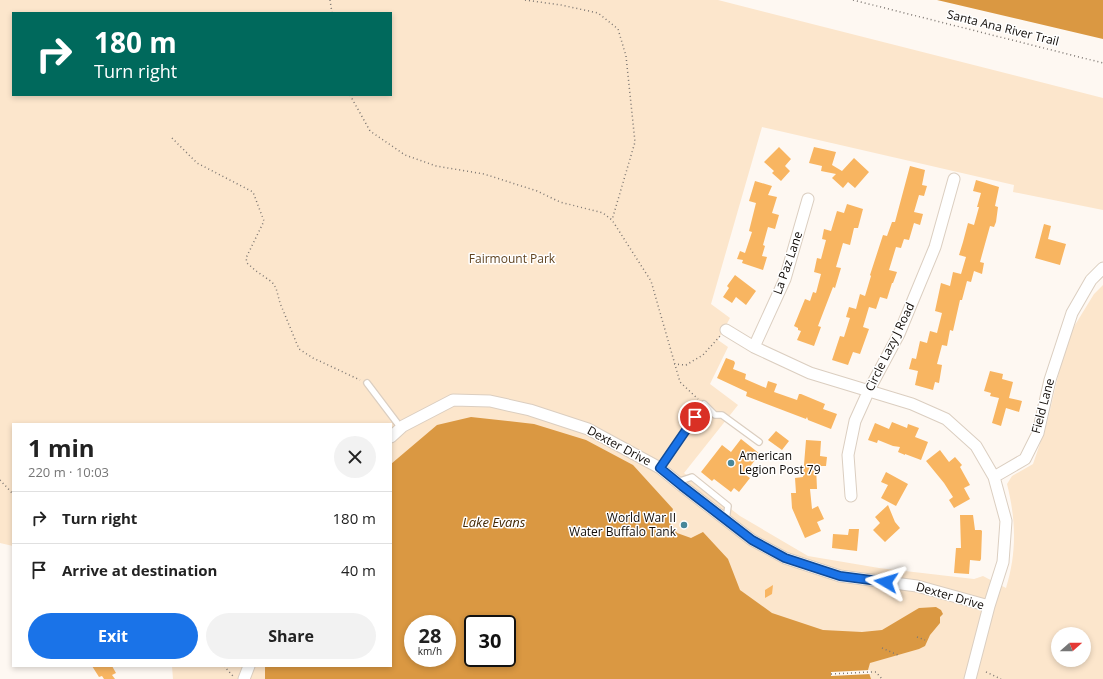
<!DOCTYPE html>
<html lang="en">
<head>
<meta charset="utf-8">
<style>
  body { margin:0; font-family:"Open Sans",sans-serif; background:#f2f2f2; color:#222; height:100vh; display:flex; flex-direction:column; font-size:15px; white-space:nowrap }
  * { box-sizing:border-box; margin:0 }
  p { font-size:13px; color:#767676 }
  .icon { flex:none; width:22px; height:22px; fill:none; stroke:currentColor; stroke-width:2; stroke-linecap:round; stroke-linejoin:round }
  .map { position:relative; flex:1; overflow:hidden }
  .details { position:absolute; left:12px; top:423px; width:380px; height:244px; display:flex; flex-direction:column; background:#fff; border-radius:0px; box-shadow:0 2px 6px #0003 }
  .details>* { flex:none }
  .guide { position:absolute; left:12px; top:12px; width:380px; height:84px; border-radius:0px; box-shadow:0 2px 6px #0003; background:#00695c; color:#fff; overflow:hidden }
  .needle { width:26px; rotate:69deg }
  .fabs { position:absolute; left:1051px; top:627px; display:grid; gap:8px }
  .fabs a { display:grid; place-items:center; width:40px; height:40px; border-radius:50%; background:#fff; box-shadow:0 2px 6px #0003; font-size:20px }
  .speed { position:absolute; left:404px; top:615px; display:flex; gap:8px; font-size:20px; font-weight:700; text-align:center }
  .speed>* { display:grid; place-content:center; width:52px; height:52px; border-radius:50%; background:#fff; box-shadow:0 2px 6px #0003; line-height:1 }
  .speed small { font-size:10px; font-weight:400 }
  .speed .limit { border:2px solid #111; border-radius:6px; background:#fff; color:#111 }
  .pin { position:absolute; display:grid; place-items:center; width:34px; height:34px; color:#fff; margin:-17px; border:2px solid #fff; border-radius:50%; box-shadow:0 1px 4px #0007 }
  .me { position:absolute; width:44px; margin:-22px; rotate:277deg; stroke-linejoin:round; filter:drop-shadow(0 0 3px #0008) }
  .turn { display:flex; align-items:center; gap:14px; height:84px; padding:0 16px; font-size:18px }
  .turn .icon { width:52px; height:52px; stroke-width:2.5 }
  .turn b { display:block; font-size:28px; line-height:34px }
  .round { display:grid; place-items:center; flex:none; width:42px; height:42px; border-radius:21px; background:#f2f2f2 }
  .head { display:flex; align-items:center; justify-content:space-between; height:68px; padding:0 16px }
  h1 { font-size:24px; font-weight:700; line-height:30px }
  .action { display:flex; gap:8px; margin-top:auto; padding:8px 16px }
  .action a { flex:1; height:46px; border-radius:24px; background:#1a73e8; color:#fff; font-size:16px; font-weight:700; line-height:46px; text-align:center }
  .action a+a { background:#f2f2f2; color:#222 }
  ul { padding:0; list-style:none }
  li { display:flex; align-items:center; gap:12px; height:52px; padding:0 16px; border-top:1px solid #e0e0e0 }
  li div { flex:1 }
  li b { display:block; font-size:15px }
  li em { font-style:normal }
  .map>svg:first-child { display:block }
  .green { fill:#fce6cc; fill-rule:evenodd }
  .water { fill:#da9842; fill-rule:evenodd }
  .pier { fill:#fef8f2 }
  .building { fill:#f8b561 }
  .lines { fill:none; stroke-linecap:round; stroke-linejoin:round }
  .service-casing { stroke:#dbcec0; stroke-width:8 }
  .minor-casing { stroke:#dbcec0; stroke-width:13 }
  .path { stroke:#7d7772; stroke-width:1.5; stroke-dasharray:1 3; stroke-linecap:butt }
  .service { stroke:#fff; stroke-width:5.5 }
  .minor { stroke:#fff; stroke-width:11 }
  .route-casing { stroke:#114b97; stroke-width:10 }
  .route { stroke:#1a73e8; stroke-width:7 }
  .poi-dot { fill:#47879a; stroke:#fff; stroke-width:1.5 }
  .labels { text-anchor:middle; stroke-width:3; stroke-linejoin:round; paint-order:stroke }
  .street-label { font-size:12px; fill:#100b07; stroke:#fff }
  .park-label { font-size:12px; fill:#604421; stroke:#fff }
  .poi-label { font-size:12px; fill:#100b07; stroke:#fff; text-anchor:start }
  .water-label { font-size:13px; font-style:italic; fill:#452a04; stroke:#fff }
</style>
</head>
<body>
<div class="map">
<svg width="1103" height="679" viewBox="0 0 1103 679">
  <rect width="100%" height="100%" fill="#fef8f2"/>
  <path class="green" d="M 0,0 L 718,0 L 1103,98 L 1103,210 L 1013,192 L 1014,185 L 762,127 L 711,304 L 730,318 L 718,340 L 728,347 L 710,384 L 738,405 L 684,473 L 740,516 L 808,556 L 879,568 L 974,579 L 983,576 L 1006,588 C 1017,552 1016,520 1007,484 L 1012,476 L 1033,464 L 1047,423 L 1067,338 L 1094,294 L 1103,285 L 1103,679 L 173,679 L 172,666 L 391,666 L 391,424 L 13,424 L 13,546 L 0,543 ZM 13,13 L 391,13 L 391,95 L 13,95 ZM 413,624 L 447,624 L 447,658 L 413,658 ZM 473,624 L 507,624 L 507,658 L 473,658 ZM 1058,634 L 1084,634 L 1084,660 L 1058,660 Z"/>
  <path class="water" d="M 937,0 L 1103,0 L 1103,39 Z
    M 471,417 L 534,424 L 586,440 L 633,465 L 673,509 L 669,521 L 677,533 L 691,538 L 703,532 L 728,559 L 740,590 L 772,613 L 823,630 L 862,632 L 882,630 L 919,608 L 936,607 L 941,610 L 943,614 L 940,617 L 940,623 L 930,635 L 925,646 L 919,649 L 870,663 L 868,670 L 871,679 L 265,679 L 265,666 L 391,666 L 391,464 L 437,425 ZM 413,624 L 447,624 L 447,658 L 413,658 ZM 473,624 L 507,624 L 507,658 L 473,658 Z"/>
  <path class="pier" d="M 870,670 L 871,674 L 831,676 L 831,672 Z"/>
  <path class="building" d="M 779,147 L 791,159 L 785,166 L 790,171 L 781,181 L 772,173 L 774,171 L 764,162 Z
    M 814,147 L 836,152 L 832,165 L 842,171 L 854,158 L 869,172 L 855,188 L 848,182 L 843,188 L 832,178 L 836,174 L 821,171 L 822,166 L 809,163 Z
    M 910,166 L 925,170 L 922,185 L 927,186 L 924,196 L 919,195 L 914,212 L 923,214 L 920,225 L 914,223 L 909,240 L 904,239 L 901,248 L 896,247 L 889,270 L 897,272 L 893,283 L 892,283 L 887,299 L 880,297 L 876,309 L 869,307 L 863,327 L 869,329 L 860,354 L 853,352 L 848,365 L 832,360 L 840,336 L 844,337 L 850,318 L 846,317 L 849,307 L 856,309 L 860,294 L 865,296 L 871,276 L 870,275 L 883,235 L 887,236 L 892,222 L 895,222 Z
    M 976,180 L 999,187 L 995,206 L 998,207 L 996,222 L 994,227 L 990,226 L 980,262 L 984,263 L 982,274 L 974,271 L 971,282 L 967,281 L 962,300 L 960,300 L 953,331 L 950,330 L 947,346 L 942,345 L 937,364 L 942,365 L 939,383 L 935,382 L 933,390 L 915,385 L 918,371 L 909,369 L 912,358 L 916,359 L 920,341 L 927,343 L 930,331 L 937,333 L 942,313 L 935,311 L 941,283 L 950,286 L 953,272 L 961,274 L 966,257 L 959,255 L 963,242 L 968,223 L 974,225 L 979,207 L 977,207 L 981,193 L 973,191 Z
    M 755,181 L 772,186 L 768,195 L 777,197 L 772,213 L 779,215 L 775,229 L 768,227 L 763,245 L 765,246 L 762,256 L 767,257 L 763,270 L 742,263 L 743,260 L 737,259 L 740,251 L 745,253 L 752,232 L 749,231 L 756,203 L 749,201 Z
    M 847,204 L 863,209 L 858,228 L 854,228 L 850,245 L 843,243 L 836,267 L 841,268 L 835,288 L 833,287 L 818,326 L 821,327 L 814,346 L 797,340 L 801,331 L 798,330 L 798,328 L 794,326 L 805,299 L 810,301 L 813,292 L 816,293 L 821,274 L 814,272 L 817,258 L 821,259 L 826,240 L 822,239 L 824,229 L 831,231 L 837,211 L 844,213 Z
    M 1044,224 L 1051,226 L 1048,239 L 1066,244 L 1060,265 L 1035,258 Z
    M 735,275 L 756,291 L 746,305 L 736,297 L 732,303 L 723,297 L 729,288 L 727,286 Z
    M 726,358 L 734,361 L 735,363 L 733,369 L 746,374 L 745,379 L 766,388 L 768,381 L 777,384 L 774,392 L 797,400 L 799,394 L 801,394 L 825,404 L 823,409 L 837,414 L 831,429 L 808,420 L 807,417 L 806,419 L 746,396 L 747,392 L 717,378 Z
    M 990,371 L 1003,374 L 1002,379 L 1013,382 L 1009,398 L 1022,401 L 1019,412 L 1006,408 L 1001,426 L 992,423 L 999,398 L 990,396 L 991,393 L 984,391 Z
    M 892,422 L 907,428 L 908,424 L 919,428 L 915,437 L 928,442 L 921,460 L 905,454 L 905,455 L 898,452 L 900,447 L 893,446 L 878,440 L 877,443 L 868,440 L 875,423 L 889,429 Z
    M 776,431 L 789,441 L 782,450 L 768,440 Z
    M 741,439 L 760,454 L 744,474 L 750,478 L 739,492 L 734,488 L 731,492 L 714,479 L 712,481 L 701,472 L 722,445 L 731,452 Z
    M 806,440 L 821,441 L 820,456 L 827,457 L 826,466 L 816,466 L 817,489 L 810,489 L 812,509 L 818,506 L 824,519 L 817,522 L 821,531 L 805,538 L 792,508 L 791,493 L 796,493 L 795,478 L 803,477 Z
    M 940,450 L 949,462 L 955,457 L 962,465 L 960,467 L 970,485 L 964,488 L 970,499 L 954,508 L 949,500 L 953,497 L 944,483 L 926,461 Z
    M 886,472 L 908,484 L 896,506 L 881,498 L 888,485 L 881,482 Z
    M 888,505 L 895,522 L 900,528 L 885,542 L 873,530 L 880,523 L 875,517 Z
    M 960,515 L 973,515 L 975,530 L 981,530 L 982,531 L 981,559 L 980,561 L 970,560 L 969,574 L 954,573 L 956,548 L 961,548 Z
    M 849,529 L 859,529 L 857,551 L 832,548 L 833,534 L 848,535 Z
    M 773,585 L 772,594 L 765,598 L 765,590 Z
    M 92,666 L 112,666 L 116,673 L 112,675 L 115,679 L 104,679 L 102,676 L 99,677 Z"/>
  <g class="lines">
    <g class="service-casing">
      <path id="service" d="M 367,383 L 401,428
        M 660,468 L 704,404 L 715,415 L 722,415 L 759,442
        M 677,482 L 692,477 L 728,506 L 726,520"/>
    </g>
    <g class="minor-casing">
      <path id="minor" d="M 726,330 L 754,347 L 810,373 L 912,404 L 946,419 L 976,446 L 994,477
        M 754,347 L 785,279 L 808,199
        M 391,437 L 403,426 L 453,400 L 490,401 L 530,410 L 588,429 L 660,468 L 682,486 L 752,540 L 785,558 L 840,576 L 917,586 L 989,606
        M 851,496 L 848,455 L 855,421 L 869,390 L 899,334 L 935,247 L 954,179
        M 244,679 L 249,666
        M 970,679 L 989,606 L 1003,562 L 1006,521 L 994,477 L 1025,459 L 1038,433 L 1050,380 L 1072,313 L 1091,280 L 1103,268"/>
    </g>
    <path class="path" d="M 330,0 L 332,13
      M 525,0 L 561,5 L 598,13 L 618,29 L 626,56 L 635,142 L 612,220
      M 853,0 L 1103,63
      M 350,95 L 370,131 L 405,155 L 436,166 L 484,174 L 537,191 L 560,202 L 603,213 L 612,220 L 651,281 L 680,382 L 698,399
      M 172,138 L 197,163 L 253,192 L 264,221 L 246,258 L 247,263 L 256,271 L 272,282 L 276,288 L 280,303 L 299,349 L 313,358 L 360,380
      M 674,364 L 686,365 L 703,355 L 720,336
      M 0,480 L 13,494
      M 917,637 L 925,640
      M 882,648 L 900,656
      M 224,666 L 233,676
      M 986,672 L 1001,679
      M 831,674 L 870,672 L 876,672 L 882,679"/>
    <use href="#service" class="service"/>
    <use href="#minor" class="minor"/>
  </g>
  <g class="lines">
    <g class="route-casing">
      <path id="route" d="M 695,417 L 660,468 L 682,486 L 752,540 L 785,558 L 840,576 L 886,582"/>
    </g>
    <use href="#route" class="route"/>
  </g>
  <g class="poi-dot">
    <circle cx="731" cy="463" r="4"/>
    <circle cx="684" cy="525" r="4"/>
  </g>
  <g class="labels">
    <g class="street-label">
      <text transform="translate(1003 28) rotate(14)" y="4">Santa Ana River Trail</text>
      <text transform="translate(788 263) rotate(-71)" y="4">La Paz Lane</text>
      <text transform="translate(890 347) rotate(-64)" y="4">Circle Lazy J Road</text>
      <text transform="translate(1043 406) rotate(-75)" y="4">Field Lane</text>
      <text transform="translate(619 446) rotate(28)" y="4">Dexter Drive</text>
      <text transform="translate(950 596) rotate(16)" y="4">Dexter Drive</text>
    </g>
    <g class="park-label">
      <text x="512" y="263">Fairmount Park</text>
    </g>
    <g class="poi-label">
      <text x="739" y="460">American<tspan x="739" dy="14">Legion Post 79</tspan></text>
      <text x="676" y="522" text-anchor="end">World War II<tspan x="676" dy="14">Water Buffalo Tank</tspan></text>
    </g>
    <g class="water-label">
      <text x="494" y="527">Lake Evans</text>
    </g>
  </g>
</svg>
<div class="fabs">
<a><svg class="needle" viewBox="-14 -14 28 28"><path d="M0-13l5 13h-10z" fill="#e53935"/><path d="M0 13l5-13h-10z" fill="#767676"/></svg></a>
</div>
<div class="speed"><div>28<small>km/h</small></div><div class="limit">30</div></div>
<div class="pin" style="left:695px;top:417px;background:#d93025"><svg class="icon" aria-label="arrive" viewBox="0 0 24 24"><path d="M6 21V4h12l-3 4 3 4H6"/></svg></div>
<svg class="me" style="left:886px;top:582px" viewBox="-20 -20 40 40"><path d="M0-17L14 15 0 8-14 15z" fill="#1a73e8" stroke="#fff" stroke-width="4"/></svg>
<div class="guide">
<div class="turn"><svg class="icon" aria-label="right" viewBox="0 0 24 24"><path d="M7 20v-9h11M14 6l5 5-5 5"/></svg><div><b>180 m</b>Turn right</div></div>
</div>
<section class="details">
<div class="head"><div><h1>1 min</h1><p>220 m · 10:03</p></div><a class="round"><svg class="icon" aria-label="close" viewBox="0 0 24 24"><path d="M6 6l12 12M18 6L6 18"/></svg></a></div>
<ul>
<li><svg class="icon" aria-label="right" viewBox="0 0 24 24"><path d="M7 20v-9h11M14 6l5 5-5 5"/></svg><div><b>Turn right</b></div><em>180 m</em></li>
<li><svg class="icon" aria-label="arrive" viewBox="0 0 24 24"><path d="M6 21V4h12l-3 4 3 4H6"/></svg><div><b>Arrive at destination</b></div><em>40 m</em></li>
</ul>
<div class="action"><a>Exit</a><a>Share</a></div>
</section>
</div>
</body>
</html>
